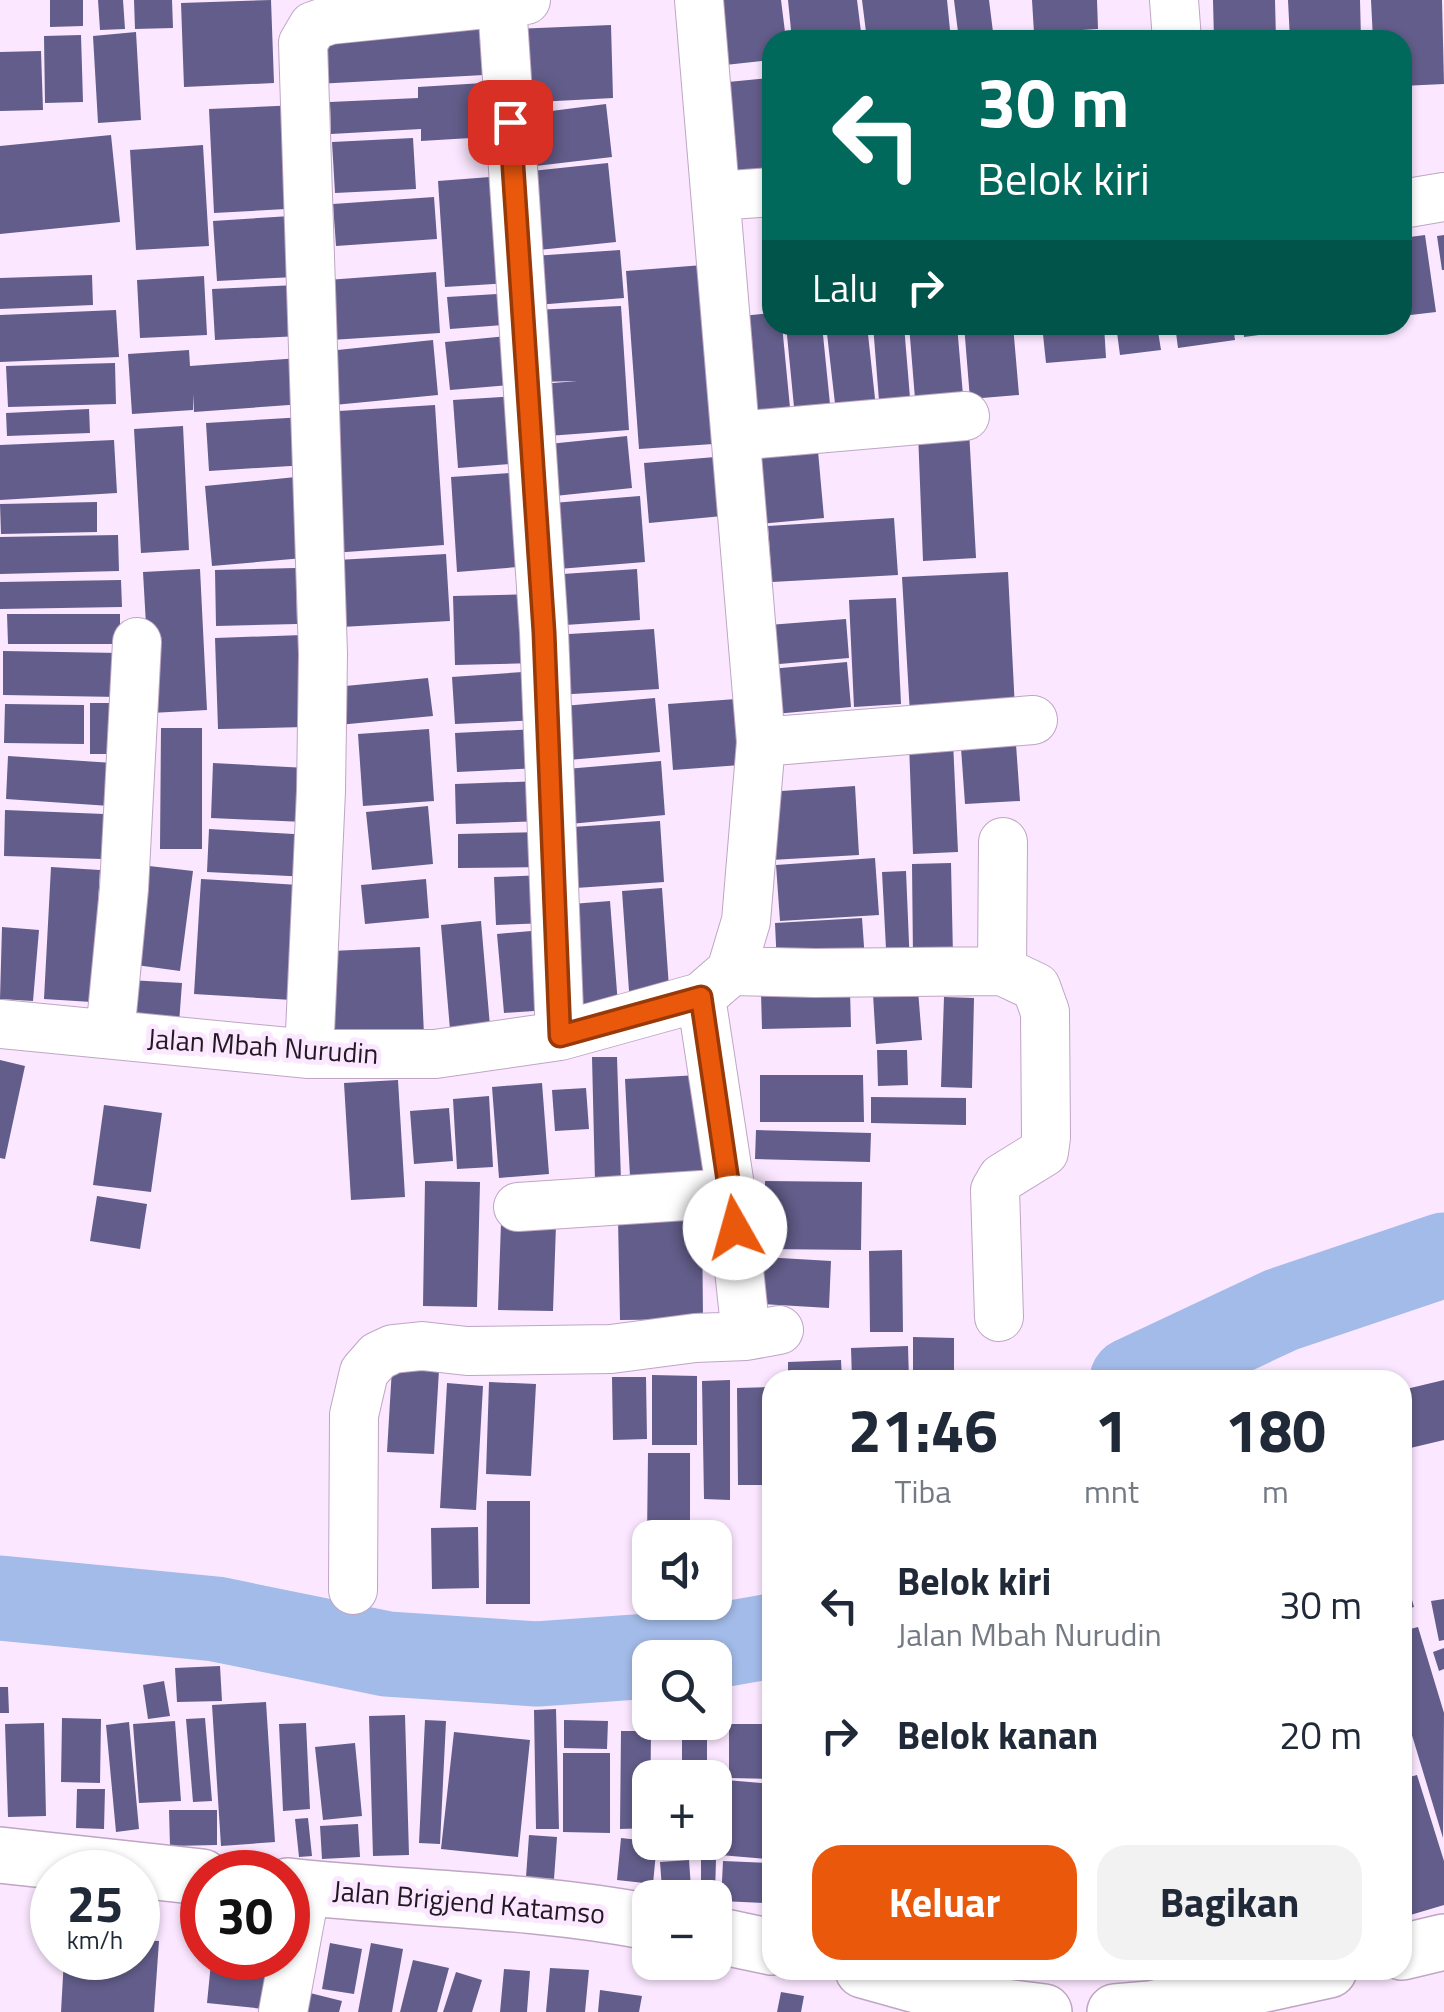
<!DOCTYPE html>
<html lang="id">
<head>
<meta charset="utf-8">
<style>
  body { margin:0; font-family:"Titillium Web",sans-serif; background:#f2f2f3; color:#1f2937; height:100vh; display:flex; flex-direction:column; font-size:38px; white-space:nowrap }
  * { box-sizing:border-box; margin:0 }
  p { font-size:32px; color:#747a83 }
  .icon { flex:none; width:55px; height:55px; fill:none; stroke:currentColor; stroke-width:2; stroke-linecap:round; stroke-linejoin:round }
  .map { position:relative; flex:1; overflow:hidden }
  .drawer { position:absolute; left:762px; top:1370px; width:650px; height:610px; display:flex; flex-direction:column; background:#fff; border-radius:30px; box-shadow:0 2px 8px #0004 }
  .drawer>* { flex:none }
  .hud { position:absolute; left:762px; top:30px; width:650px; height:305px; border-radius:30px; box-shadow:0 2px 8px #0004; background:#00695c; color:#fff; overflow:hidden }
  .controls { position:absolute; left:632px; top:1520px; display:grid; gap:20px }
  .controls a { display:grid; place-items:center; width:100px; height:100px; border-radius:20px; background:#fff; box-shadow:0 2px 8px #0004; font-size:50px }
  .speed { position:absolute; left:30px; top:1850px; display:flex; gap:20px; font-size:50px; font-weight:700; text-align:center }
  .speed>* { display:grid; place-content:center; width:130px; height:130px; border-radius:50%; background:#fff; box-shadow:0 2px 8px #0004; line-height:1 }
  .speed small { font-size:25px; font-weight:400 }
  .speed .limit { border:15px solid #d22; background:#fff; color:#111 }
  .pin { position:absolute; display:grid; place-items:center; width:85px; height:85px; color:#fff; margin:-42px; border-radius:20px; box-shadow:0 5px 15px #0006 }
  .me { position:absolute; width:110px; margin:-55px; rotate:353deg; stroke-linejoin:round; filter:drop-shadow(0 0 8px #0008) }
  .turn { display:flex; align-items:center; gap:35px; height:210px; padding:0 50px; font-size:45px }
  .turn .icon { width:130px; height:130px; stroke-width:2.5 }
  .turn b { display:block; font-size:70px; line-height:85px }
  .then { display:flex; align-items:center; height:95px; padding:0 50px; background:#0003; gap:20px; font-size:38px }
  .eta { display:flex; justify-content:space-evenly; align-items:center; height:170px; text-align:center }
  .eta b { font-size:60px; font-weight:700; line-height:70px }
  .cta { display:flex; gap:20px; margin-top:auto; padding:20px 50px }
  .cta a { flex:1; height:115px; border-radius:30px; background:#ea580c; color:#fff; font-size:40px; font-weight:700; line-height:115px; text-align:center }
  .cta a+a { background:#f2f2f3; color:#1f2937 }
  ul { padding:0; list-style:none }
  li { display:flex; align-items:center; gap:30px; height:130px; padding:0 50px }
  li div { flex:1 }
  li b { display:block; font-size:38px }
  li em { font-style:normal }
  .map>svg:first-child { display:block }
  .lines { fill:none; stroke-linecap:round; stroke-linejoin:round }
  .river { stroke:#a3bbe8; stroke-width:85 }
  .building { fill:#625d8a }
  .minor-casing { stroke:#bea6c2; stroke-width:50 }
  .tertiary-casing { stroke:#bea6c2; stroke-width:58 }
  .minor { stroke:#fff; stroke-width:48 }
  .tertiary { stroke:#fff; stroke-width:55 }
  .route-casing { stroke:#983908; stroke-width:25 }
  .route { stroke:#ea580c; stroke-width:18 }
  .labels { text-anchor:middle; stroke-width:10; stroke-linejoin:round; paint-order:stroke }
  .street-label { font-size:28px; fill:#221923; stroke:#fbe7ff }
</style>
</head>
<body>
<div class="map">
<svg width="1444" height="2012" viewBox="0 0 1444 2012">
  <rect width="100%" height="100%" fill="#fbe7ff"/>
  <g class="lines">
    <path class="river" d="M 1132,1380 L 1281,1310 L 1444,1255
      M 0,1598 L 216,1619 L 387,1654 L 537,1664 L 664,1655 L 772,1636"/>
  </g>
  <path class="building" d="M 50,0 L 83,0 L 83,26 L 50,27 Z
    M 98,0 L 123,0 L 125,29 L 100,30 Z
    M 134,0 L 172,0 L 173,28 L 135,29 Z
    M 271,0 L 274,83 L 184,87 L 181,3 Z
    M 708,0 L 781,0 L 786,40 L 772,40 L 772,60 L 716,66 Z
    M 788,0 L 857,0 L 862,40 L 792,40 Z
    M 862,0 L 947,0 L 951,40 L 867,40 Z
    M 954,0 L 989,0 L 994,40 L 959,40 Z
    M 1032,0 L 1097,0 L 1098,29 L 1034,33 Z
    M 1213,0 L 1275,0 L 1276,40 L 1214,40 Z
    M 1288,0 L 1360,0 L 1361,40 L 1290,40 Z
    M 1371,0 L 1442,0 L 1444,84 L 1402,86 L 1402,40 L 1373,40 Z
    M 611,25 L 613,98 L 518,103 L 514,29 Z
    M 482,28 L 484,75 L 316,84 L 314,37 Z
    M 136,32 L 141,120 L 98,123 L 93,36 Z
    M 81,35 L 83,102 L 45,103 L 44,36 Z
    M 41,51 L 43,110 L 0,111 L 0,52 Z
    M 769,78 L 772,183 L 739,186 L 728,82 Z
    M 500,82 L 504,136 L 421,141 L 421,129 L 331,134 L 330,102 L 418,98 L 418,87 Z
    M 606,104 L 612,157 L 527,167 L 520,115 Z
    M 299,105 L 304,208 L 214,213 L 209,109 Z
    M 111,135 L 120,222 L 0,234 L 0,146 Z
    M 413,138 L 416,189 L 335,193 L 332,142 Z
    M 203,145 L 209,246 L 136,250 L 130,150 Z
    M 608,163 L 616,242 L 529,251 L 522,172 Z
    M 503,176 L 510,283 L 445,287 L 438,181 Z
    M 434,197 L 437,239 L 336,246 L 333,204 Z
    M 291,216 L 295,277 L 217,281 L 213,221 Z
    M 1425,235 L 1436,312 L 1402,316 L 1402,238 Z
    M 1444,235 L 1444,270 L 1442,270 L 1437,236 Z
    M 620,250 L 624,298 L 536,305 L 533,256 Z
    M 716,264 L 728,443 L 639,449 L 626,271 Z
    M 436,272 L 440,333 L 331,340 L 327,280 Z
    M 92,275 L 93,305 L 0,309 L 0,278 Z
    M 204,276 L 207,335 L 140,338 L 137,280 Z
    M 297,285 L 300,336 L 215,340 L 212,289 Z
    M 515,293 L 517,324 L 450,329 L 447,297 Z
    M 621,306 L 629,430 L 534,437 L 530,385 L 577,381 L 537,382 L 533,310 Z
    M 116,310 L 119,357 L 0,362 L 0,315 Z
    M 772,313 L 772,325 L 782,325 L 791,418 L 741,422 L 732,317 Z
    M 786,325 L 822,325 L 831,414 L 795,417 Z
    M 826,325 L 867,325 L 877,417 L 837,421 Z
    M 873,325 L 904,325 L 911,410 L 880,413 Z
    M 909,325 L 957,325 L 964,407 L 916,411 Z
    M 964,325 L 1013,325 L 1019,395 L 970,399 Z
    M 1042,325 L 1104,325 L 1106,358 L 1046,363 Z
    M 1116,325 L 1157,325 L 1161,350 L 1120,355 Z
    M 1175,325 L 1233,325 L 1235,340 L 1178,348 Z
    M 1243,325 L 1301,325 L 1302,329 L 1244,337 Z
    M 517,335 L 521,384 L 450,390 L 445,342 Z
    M 433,340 L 438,395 L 334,405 L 328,351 Z
    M 189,350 L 190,366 L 300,358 L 303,404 L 194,412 L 193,394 L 193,410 L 132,414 L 128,354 Z
    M 115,363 L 116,404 L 8,407 L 6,366 Z
    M 519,396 L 523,463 L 458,468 L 453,400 Z
    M 435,405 L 444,545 L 332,553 L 323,412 Z
    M 89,409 L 90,433 L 7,436 L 6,413 Z
    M 304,417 L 307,465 L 209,471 L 206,423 Z
    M 183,426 L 189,550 L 141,553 L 134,429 Z
    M 969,430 L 976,558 L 923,561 L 918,432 Z
    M 627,436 L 632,488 L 545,497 L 539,445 Z
    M 114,440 L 117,493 L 0,500 L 0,445 Z
    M 817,440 L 824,518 L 758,524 L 752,445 Z
    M 727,456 L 733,515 L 649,523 L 644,463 Z
    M 524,472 L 530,566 L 457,572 L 451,477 Z
    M 296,477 L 304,558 L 212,566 L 205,486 Z
    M 640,496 L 645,562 L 546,570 L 540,504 Z
    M 97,502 L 97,532 L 1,534 L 0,504 Z
    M 894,518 L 898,575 L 772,582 L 768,526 Z
    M 118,535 L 119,571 L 0,574 L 0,537 Z
    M 446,554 L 450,621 L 341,627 L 337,560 Z
    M 296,568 L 297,624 L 216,626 L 215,570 Z
    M 200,569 L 207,710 L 151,713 L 143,572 Z
    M 637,569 L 640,620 L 550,626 L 548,575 Z
    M 1008,572 L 1015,709 L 910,714 L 902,577 Z
    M 121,580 L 122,607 L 0,609 L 0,582 Z
    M 536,594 L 537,663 L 455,665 L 453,596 Z
    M 896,598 L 901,704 L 854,707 L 849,600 Z
    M 7,614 L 120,614 L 120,644 L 8,644 Z
    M 846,619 L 849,658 L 757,666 L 754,626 Z
    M 654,629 L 659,689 L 555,695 L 552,635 Z
    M 303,635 L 305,727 L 218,729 L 215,638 Z
    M 3,651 L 120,653 L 119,697 L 3,695 Z
    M 847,662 L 851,707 L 764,715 L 760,670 Z
    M 537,671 L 540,720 L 455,724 L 452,677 Z
    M 428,678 L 433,716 L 338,725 L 335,687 Z
    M 655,698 L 660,752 L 557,761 L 552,707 Z
    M 750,698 L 754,764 L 673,770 L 668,704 Z
    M 90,703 L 123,703 L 122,754 L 90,754 Z
    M 5,704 L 84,705 L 84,744 L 4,743 Z
    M 161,728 L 202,728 L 202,849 L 160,849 Z
    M 429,729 L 434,801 L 363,806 L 358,734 Z
    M 537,729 L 540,768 L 457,772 L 455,733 Z
    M 1015,730 L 1020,801 L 965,804 L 960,734 Z
    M 953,741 L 958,852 L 913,854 L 909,743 Z
    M 8,756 L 113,763 L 110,806 L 6,799 Z
    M 661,761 L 665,815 L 559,825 L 554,770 Z
    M 213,763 L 307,768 L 304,822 L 211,818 Z
    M 542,781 L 543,821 L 456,824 L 455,784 Z
    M 855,786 L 859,855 L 771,860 L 767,792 Z
    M 428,806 L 433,864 L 372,870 L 366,812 Z
    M 5,810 L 104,814 L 102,859 L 4,856 Z
    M 660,821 L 664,882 L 561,889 L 558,828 Z
    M 209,829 L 311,835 L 309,877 L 207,872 Z
    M 546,832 L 546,867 L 458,868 L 458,834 Z
    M 875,858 L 879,915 L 780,921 L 776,865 Z
    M 951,863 L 953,957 L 913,958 L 912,864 Z
    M 149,866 L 193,871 L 180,971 L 136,965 Z
    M 51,867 L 100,870 L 92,1002 L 44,999 Z
    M 906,871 L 910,967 L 887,968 L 882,872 Z
    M 546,875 L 548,923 L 496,925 L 494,877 Z
    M 201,879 L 299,885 L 292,1000 L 194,994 Z
    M 426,879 L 429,918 L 365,924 L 361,885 Z
    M 662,888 L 670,1002 L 630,1005 L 622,891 Z
    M 610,901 L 618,1005 L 568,1010 L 559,905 Z
    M 862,918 L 865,961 L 777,967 L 775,923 Z
    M 481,921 L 491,1038 L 451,1041 L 441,925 Z
    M 2,927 L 39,930 L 33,1001 L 0,999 Z
    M 543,930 L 549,1010 L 504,1013 L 497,934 Z
    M 420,947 L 424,1035 L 334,1039 L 331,951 Z
    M 129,980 L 182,983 L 178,1037 L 125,1033 Z
    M 918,990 L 922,1040 L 876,1044 L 873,994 Z
    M 850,991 L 851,1027 L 762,1029 L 761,993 Z
    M 944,997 L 974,998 L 972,1088 L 941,1087 Z
    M 877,1050 L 907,1050 L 908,1085 L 878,1086 Z
    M 592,1057 L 617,1057 L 621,1181 L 595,1182 Z
    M 0,1060 L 25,1066 L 5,1159 L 0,1158 Z
    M 699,1075 L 704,1173 L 630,1177 L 625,1079 Z
    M 760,1075 L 863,1075 L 864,1122 L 760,1122 Z
    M 398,1080 L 405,1197 L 351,1200 L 344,1083 Z
    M 542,1083 L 549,1174 L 499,1178 L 492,1087 Z
    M 586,1088 L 589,1129 L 555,1131 L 552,1090 Z
    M 489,1096 L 493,1167 L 457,1169 L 453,1099 Z
    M 871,1097 L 966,1098 L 966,1125 L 871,1123 Z
    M 104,1105 L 162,1113 L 151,1192 L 93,1185 Z
    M 449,1108 L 453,1161 L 414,1164 L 410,1111 Z
    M 756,1130 L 871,1133 L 870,1162 L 755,1159 Z
    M 425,1181 L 480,1182 L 477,1307 L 423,1306 Z
    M 765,1181 L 862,1182 L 861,1250 L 765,1249 Z
    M 97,1196 L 147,1204 L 140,1249 L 90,1241 Z
    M 702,1217 L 703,1319 L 620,1320 L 618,1218 Z
    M 501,1223 L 556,1225 L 553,1311 L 498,1310 Z
    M 902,1250 L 903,1332 L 870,1332 L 869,1251 Z
    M 763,1257 L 831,1261 L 829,1308 L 761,1304 Z
    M 913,1337 L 954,1338 L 954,1380 L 913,1380 Z
    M 908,1346 L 909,1380 L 852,1380 L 851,1348 Z
    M 841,1360 L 842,1380 L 788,1380 L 788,1362 Z
    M 392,1368 L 439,1370 L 434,1454 L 387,1452 Z
    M 652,1375 L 697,1376 L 697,1445 L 652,1445 Z
    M 612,1377 L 646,1377 L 647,1439 L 613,1440 Z
    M 730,1380 L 730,1500 L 704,1499 L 702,1381 Z
    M 1444,1380 L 1444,1440 L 1402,1450 L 1402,1390 Z
    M 489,1382 L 536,1384 L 531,1476 L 486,1474 Z
    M 447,1383 L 483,1386 L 476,1510 L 440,1508 Z
    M 772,1387 L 772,1485 L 738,1485 L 737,1388 Z
    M 648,1453 L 690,1453 L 690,1538 L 647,1538 Z
    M 487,1501 L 530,1501 L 530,1604 L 486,1604 Z
    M 478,1527 L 479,1588 L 432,1589 L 431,1528 Z
    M 1402,1565 L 1414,1607 L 1402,1610 Z
    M 1444,1599 L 1444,1640 L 1439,1641 L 1431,1601 Z
    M 1418,1627 L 1444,1713 L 1443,1838 L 1402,1702 L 1402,1631 Z
    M 1444,1648 L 1444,1669 L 1439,1671 L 1433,1652 Z
    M 220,1666 L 222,1701 L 177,1702 L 175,1668 Z
    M 164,1681 L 170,1716 L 148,1719 L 143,1685 Z
    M 0,1687 L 8,1687 L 9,1713 L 0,1713 Z
    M 266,1702 L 275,1842 L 221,1846 L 212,1705 Z
    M 556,1709 L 559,1829 L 536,1829 L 534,1710 Z
    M 405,1715 L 409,1855 L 373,1856 L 369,1716 Z
    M 62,1718 L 101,1719 L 100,1783 L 61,1782 Z
    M 205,1718 L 212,1801 L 193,1802 L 186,1719 Z
    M 425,1720 L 446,1721 L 440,1844 L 419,1843 Z
    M 564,1720 L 608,1721 L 607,1749 L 564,1748 Z
    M 175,1721 L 181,1801 L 139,1803 L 133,1724 Z
    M 129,1722 L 139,1829 L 116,1832 L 106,1725 Z
    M 44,1723 L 46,1816 L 8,1817 L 5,1724 Z
    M 306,1723 L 310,1809 L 283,1811 L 279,1724 Z
    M 729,1724 L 772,1724 L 772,1779 L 729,1778 Z
    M 621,1731 L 651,1731 L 650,1828 L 620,1829 Z
    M 454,1732 L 530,1740 L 518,1857 L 441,1849 Z
    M 682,1737 L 707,1737 L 707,1776 L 682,1776 Z
    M 355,1743 L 362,1816 L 323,1820 L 315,1747 Z
    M 563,1753 L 610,1753 L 610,1833 L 563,1832 Z
    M 1417,1775 L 1444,1861 L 1444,1905 L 1407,1916 L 1402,1901 L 1402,1779 Z
    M 726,1780 L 772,1784 L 766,1859 L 720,1855 Z
    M 77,1789 L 105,1789 L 104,1829 L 76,1828 Z
    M 715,1791 L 720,1791 L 719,1835 L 715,1835 Z
    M 169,1810 L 217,1810 L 217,1845 L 170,1846 Z
    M 308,1818 L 312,1856 L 299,1857 L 295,1819 Z
    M 358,1824 L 360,1857 L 322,1859 L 320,1826 Z
    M 529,1835 L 557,1837 L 554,1879 L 526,1877 Z
    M 621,1838 L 657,1842 L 653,1884 L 617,1880 Z
    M 667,1842 L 702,1842 L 702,1853 L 667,1852 Z
    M 701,1859 L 716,1859 L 715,1895 L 701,1895 Z
    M 689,1860 L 691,1888 L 662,1889 L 660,1862 Z
    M 723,1861 L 767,1863 L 765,1903 L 721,1901 Z
    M 138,1940 L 159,1941 L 154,2012 L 61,2012 L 64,1958 L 138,1958 Z
    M 330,1943 L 362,1949 L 354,1994 L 322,1989 Z
    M 371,1943 L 403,1949 L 392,2012 L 358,2012 Z
    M 413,1960 L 449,1968 L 437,2012 L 400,2012 Z
    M 211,1963 L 278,1969 L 274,2010 L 207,2003 Z
    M 550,1968 L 589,1970 L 585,2012 L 546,2012 Z
    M 504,1969 L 530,1971 L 527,2012 L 500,2012 Z
    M 456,1972 L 482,1980 L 472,2012 L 443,2012 Z
    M 600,1990 L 642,1996 L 639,2012 L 598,2012 Z
    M 306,1992 L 342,2001 L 339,2012 L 301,2012 Z
    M 781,1992 L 804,1996 L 801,2012 L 777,2012 Z"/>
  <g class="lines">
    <g class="minor-casing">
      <path id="minor" d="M 1174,0 L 1177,40
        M 502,4 L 544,632 L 560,1036
        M 716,196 L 772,192
        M 1402,204 L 1444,197
        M 736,436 L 965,416
        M 761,742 L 1033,720
        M 731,971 L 815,973 L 1002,971 L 1036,987 L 1045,1012 L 1046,1137 L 1044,1152 L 1002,1178 L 995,1190 L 999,1317
        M 1002,971 L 1003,842
        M 701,997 L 731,1193 L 746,1336
        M 0,1024 L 309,1054 L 435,1054 L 560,1036 L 701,997 L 731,971 L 746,921 L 761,742 L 699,0
        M 110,1034 L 124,889 L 137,642
        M 309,1054 L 321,791 L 323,654 L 303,43 L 313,26 L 330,20 L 526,0
        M 518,1207 L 731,1193
        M 353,1590 L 354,1415 L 364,1372 L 378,1356 L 393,1349 L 422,1346 L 467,1351 L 611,1349 L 695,1338 L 746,1336 L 779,1330
        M 283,2012 L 306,1888"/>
    </g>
    <g class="tertiary-casing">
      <path id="tertiary" d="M 0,1855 L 202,1877
        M 288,1886 C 408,1899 530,1899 650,1922
        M 715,1935 L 772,1947
        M 1402,1952 L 1444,1942
        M 863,1970 L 988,2005 L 1044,2012
        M 1115,2012 L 1150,2009 L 1329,1970"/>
    </g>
    <use href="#minor" class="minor"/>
    <use href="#tertiary" class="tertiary"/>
  </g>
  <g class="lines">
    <g class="route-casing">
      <path id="route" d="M 510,122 L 544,632 L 560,1036 L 701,997 L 735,1228"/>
    </g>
    <use href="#route" class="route"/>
  </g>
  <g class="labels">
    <g class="street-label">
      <text transform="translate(263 1046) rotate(4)" y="10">Jalan Mbah Nurudin</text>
      <text transform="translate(469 1902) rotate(5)" y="10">Jalan Brigjend Katamso</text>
    </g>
  </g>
</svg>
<div class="controls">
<a><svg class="icon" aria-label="sound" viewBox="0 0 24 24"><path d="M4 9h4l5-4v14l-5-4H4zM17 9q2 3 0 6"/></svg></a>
<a><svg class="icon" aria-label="search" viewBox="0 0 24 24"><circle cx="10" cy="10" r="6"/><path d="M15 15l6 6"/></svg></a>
<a>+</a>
<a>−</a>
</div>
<div class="speed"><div>25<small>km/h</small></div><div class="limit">30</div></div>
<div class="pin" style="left:510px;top:122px;background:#d93025"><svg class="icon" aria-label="arrive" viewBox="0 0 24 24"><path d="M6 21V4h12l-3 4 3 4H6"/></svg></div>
<svg class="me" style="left:735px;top:1228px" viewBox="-20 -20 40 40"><circle r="19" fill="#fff"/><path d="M0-13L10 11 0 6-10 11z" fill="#ea580c"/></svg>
<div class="hud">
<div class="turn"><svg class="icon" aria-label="left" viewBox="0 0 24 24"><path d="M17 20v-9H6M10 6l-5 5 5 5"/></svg><div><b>30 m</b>Belok kiri</div></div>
<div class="then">Lalu<svg class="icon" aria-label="right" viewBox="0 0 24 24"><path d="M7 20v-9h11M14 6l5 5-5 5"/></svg></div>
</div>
<section class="drawer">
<div class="eta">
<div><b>21:46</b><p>Tiba</p></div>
<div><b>1</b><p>mnt</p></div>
<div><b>180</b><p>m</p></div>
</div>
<ul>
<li><svg class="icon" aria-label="left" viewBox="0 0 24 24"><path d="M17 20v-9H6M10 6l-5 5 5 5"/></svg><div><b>Belok kiri</b><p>Jalan Mbah Nurudin</p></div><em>30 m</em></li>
<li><svg class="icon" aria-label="right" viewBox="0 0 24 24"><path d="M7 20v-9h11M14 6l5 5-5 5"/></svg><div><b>Belok kanan</b></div><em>20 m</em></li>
</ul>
<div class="cta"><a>Keluar</a><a>Bagikan</a></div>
</section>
</div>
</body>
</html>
